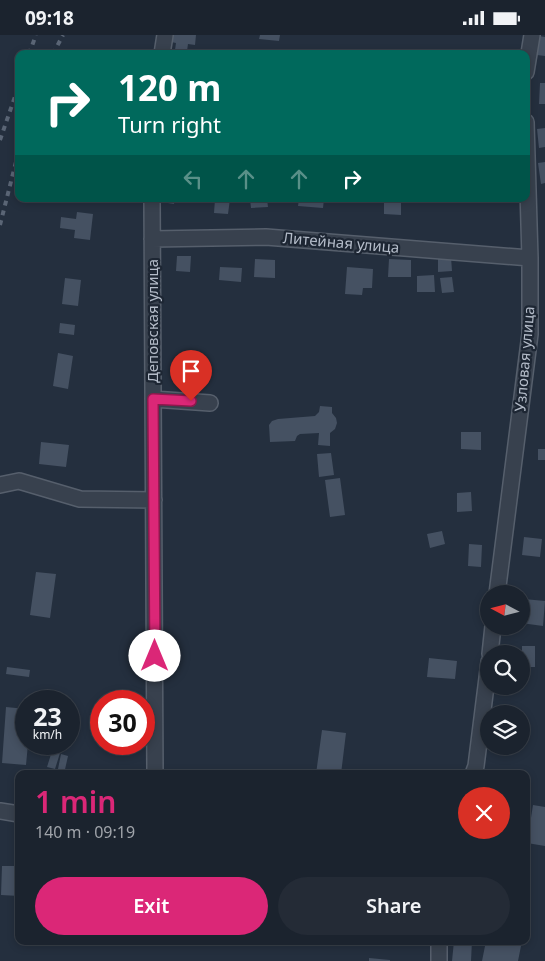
<!DOCTYPE html>
<html lang="en">
<head>
<meta charset="utf-8">
<style>
  body { margin:0; font-family:"Noto Sans",sans-serif; background:#242b36; color:#f1f3f6; height:100vh; display:flex; flex-direction:column; font-size:19px; white-space:nowrap }
  * { box-sizing:border-box; margin:0 }
  p { font-size:16px; color:#a0a4aa }
  .icon { flex:none; width:28px; height:28px; fill:none; stroke:currentColor; stroke-width:2; stroke-linecap:round; stroke-linejoin:round }
  .map { position:relative; flex:1; overflow:hidden }
  .details { position:absolute; left:15px; top:735px; width:515px; height:175px; display:flex; flex-direction:column; background:#1b232e; border-radius:10px; box-shadow:0 2px 8px #0003,0 0 0 1px #39404a }
  .details>* { flex:none }
  .top-card { position:absolute; left:15px; top:15px; width:515px; height:152px; border-radius:10px; box-shadow:0 2px 8px #0003,0 0 0 1px #39404a; background:#00695c; color:#fff; overflow:hidden }
  .needle { width:32px; rotate:277deg }
  .buttons { position:absolute; left:480px; top:550px; display:grid; gap:10px }
  .buttons a { display:grid; place-items:center; width:50px; height:50px; border-radius:50%; background:#1b232e; box-shadow:0 2px 8px #0003,0 0 0 1px #39404a; font-size:25px }
  .speed { position:absolute; left:15px; top:655px; display:flex; gap:10px; font-size:25px; font-weight:700; text-align:center }
  .speed>* { display:grid; place-content:center; width:65px; height:65px; border-radius:50%; background:#1b232e; box-shadow:0 2px 8px #0003,0 0 0 1px #39404a; line-height:1 }
  .speed small { font-size:12px; font-weight:400 }
  .speed .limit { border:8px solid #d22; background:#fff; color:#111 }
  .pin { position:absolute; display:grid; place-items:center; width:42px; height:42px; color:#fff; margin:-51px -21px; border-radius:50% 50% 50% 0; rotate:-45deg; box-shadow:0 0 5px #0007 }
  .pin .icon { rotate:45deg }
  .me { position:absolute; width:55px; margin:-28px; rotate:0deg; stroke-linejoin:round; filter:drop-shadow(0 0 4px #0008) }
  .turn { display:flex; align-items:center; gap:18px; height:105px; padding:0 20px; font-size:22px }
  .turn .icon { width:65px; height:65px; stroke-width:2.5 }
  .turn b { display:block; font-size:35px; line-height:42px }
  .lanes { display:flex; align-items:center; height:48px; padding:0 20px; background:#0003; justify-content:center; gap:25px; direction:ltr }
  .lanes .off { opacity:.35 }
  .round { display:grid; place-items:center; flex:none; width:52px; height:52px; border-radius:26px; background:#242b36 }
  .summary { display:flex; align-items:center; justify-content:space-between; height:85px; padding:0 20px }
  h1 { font-size:30px; font-weight:600; line-height:38px; color:#db2777 }
  .primary-button { display:flex; gap:10px; margin-top:auto; padding:10px 20px }
  .primary-button a { flex:1; height:58px; border-radius:30px; background:#db2777; color:#fff; font-size:20px; font-weight:600; line-height:58px; text-align:center }
  .primary-button a+a { background:#242b36; color:#f1f3f6 }
  .status { display:flex; justify-content:space-between; align-items:center; height:35px; padding:0 25px; background:#1b232e; direction:ltr }
  .status svg { height:14px; fill:currentColor }
  .map>svg:first-child { display:block }
  .building { fill:#455162 }
  .lines { fill:none; stroke-linecap:round; stroke-linejoin:round }
  .minor-casing { stroke:#565f6c; stroke-width:18 }
  .minor { stroke:#38414e; stroke-width:15 }
  .rail { stroke:#5a6575; stroke-width:4; stroke-dasharray:5 5; stroke-linecap:butt }
  .route-casing { stroke:#8e194d; stroke-width:12 }
  .route { stroke:#db2777; stroke-width:9 }
  .labels { text-anchor:middle; stroke-width:4.5; stroke-linejoin:round; paint-order:stroke }
  .street-label { font-size:15px; fill:#b4bcc9; stroke:#1d2633 }
</style>
</head>
<body>
<div class="status"><b>09:18</b><svg viewBox="0 0 49 12"><path d="M0 12V9h3v3zM5 12V6h3v6zM10 12V3h3v9zM15 12V0h3v12zM26 1h20v11H26zM47 4h2v5h-2z"/></svg></div>
<div class="map">
<svg width="545" height="926" viewBox="0 0 545 926">
  <rect width="100%" height="100%" fill="#242f3e"/>
  <path class="building" d="M 172,0 L 196,0 L 195,10 L 188,9 L 187,16 L 175,15 L 176,8 L 171,7 Z
    M 260,0 L 280,0 L 279,6 L 259,4 Z
    M 539,1 L 545,2 L 545,21 L 537,20 Z
    M 540,48 L 545,48 L 545,69 L 539,69 Z
    M 545,93 L 545,112 L 539,113 L 537,94 Z
    M 545,127 L 545,148 L 541,149 L 538,128 Z
    M 161,164 L 175,164 L 174,169 L 161,167 Z
    M 215,164 L 230,164 L 228,179 L 214,178 Z
    M 250,164 L 267,164 L 268,172 L 251,173 Z
    M 299,164 L 324,164 L 323,173 L 298,171 Z
    M 384,168 L 401,168 L 401,180 L 384,179 Z
    M 77,177 L 93,179 L 90,205 L 74,203 L 75,195 L 60,193 L 61,182 L 76,184 Z
    M 177,221 L 191,221 L 190,237 L 176,236 Z
    M 451,222 L 452,236 L 438,237 L 438,223 Z
    M 255,224 L 275,225 L 275,243 L 254,242 Z
    M 389,224 L 411,225 L 411,242 L 388,242 Z
    M 220,232 L 242,233 L 241,247 L 219,245 Z
    M 347,232 L 373,234 L 372,253 L 363,253 L 362,260 L 345,259 Z
    M 434,240 L 435,257 L 417,257 L 417,241 Z
    M 452,242 L 454,257 L 442,258 L 440,243 Z
    M 65,243 L 81,245 L 78,271 L 62,269 Z
    M 60,288 L 75,290 L 74,300 L 59,298 Z
    M 58,318 L 73,321 L 68,354 L 53,351 Z
    M 320,371 L 332,372 L 332,378 L 336,383 L 337,388 L 335,394 L 330,398 L 330,411 L 318,410 L 319,398 L 300,399 L 297,401 L 295,406 L 270,407 L 269,390 L 272,386 L 278,384 L 315,381 L 319,377 Z
    M 461,397 L 481,397 L 481,415 L 461,414 Z
    M 41,407 L 69,410 L 66,432 L 39,429 Z
    M 538,414 L 545,414 L 545,425 L 538,425 Z
    M 331,418 L 334,440 L 319,442 L 317,419 Z
    M 340,443 L 345,480 L 330,482 L 325,445 Z
    M 471,457 L 472,476 L 457,477 L 457,458 Z
    M 442,496 L 445,509 L 430,513 L 427,499 Z
    M 524,502 L 542,504 L 540,522 L 522,520 Z
    M 469,509 L 482,510 L 481,532 L 468,531 Z
    M 36,537 L 56,539 L 50,583 L 30,580 Z
    M 524,564 L 545,566 L 543,591 L 521,588 Z
    M 522,611 L 535,611 L 535,632 L 522,632 Z
    M 429,623 L 457,626 L 455,644 L 427,642 Z
    M 7,632 L 30,635 L 29,642 L 6,639 Z
    M 6,672 L 26,674 L 26,709 L 28,709 L 26,730 L 2,728 Z
    M 322,695 L 346,698 L 341,739 L 316,739 Z
    M 52,716 L 60,718 L 55,734 L 47,732 Z
    M 61,719 L 68,721 L 64,739 L 57,739 Z
    M 533,770 L 545,772 L 545,811 L 527,808 Z
    M 2,831 L 19,831 L 19,861 L 1,860 Z
    M 526,859 L 531,860 L 527,881 L 526,881 Z
    M 454,906 L 472,906 L 471,926 L 452,926 Z
    M 486,906 L 522,906 L 518,926 L 482,926 Z
    M 369,923 L 390,925 L 390,926 L 369,926 Z"/>
  <g class="lines">
    <g class="minor-casing">
      <path id="minor" d="M 162,19 L 165,0
        M 526,37 L 532,0
        M 152,164 L 155,739
        M 152,204 L 266,202 L 530,223
        M 153,364 L 210,368
        M 0,450 L 19,446 L 80,464 L 154,465
        M 497,559 L 530,299 L 530,223 L 526,87
        M 490,619 L 493,591
        M 473,739 L 476,731 L 489,627
        M 0,776 L 19,779
        M 439,926 L 439,906"/>
    </g>
    <use href="#minor" class="minor"/>
    <path class="rail" d="M 29,19 L 36,0
      M 53,19 L 63,0
      M 0,105 L 19,50
      M 0,190 L 19,115"/>
  </g>
  <g class="lines">
    <g class="route-casing">
      <path id="route" d="M 155,621 L 153,364 L 191,366"/>
    </g>
    <use href="#route" class="route"/>
  </g>
  <g class="labels">
    <g class="street-label">
      <text transform="translate(341 208) rotate(5)" y="5">Литейная улица</text>
      <text transform="translate(153 286) rotate(-90)" y="5">Деповская улица</text>
      <text transform="translate(525 324) rotate(-85)" y="5">Узловая улица</text>
    </g>
  </g>
</svg>
<div class="buttons">
<a><svg class="needle" viewBox="-14 -14 28 28"><path d="M0-13l5 13h-10z" fill="#e53935"/><path d="M0 13l5-13h-10z" fill="#a0a4aa"/></svg></a>
<a><svg class="icon" aria-label="search" viewBox="0 0 24 24"><circle cx="10" cy="10" r="6"/><path d="M15 15l6 6"/></svg></a>
<a><svg class="icon" aria-label="layers" viewBox="0 0 24 24"><path d="M12 4l9 5-9 5-9-5zM3 14l9 5 9-5"/></svg></a>
</div>
<div class="speed"><div>23<small>km/h</small></div><div class="limit">30</div></div>
<div class="pin" style="left:191px;top:366px;background:#d93025"><svg class="icon" aria-label="arrive" viewBox="0 0 24 24"><path d="M6 21V4h12l-3 4 3 4H6"/></svg></div>
<svg class="me" style="left:155px;top:621px" viewBox="-20 -20 40 40"><circle r="19" fill="#fff"/><path d="M0-13L10 11 0 6-10 11z" fill="#db2777"/></svg>
<div class="top-card">
<div class="turn"><svg class="icon" aria-label="right" viewBox="0 0 24 24"><path d="M7 20v-9h11M14 6l5 5-5 5"/></svg><div><b>120 m</b>Turn right</div></div>
<div class="lanes"><svg class="icon off" aria-label="left" viewBox="0 0 24 24"><path d="M17 20v-9H6M10 6l-5 5 5 5"/></svg><svg class="icon off" aria-label="ahead" viewBox="0 0 24 24"><path d="M12 20V5M6 11l6-6 6 6"/></svg><svg class="icon off" aria-label="ahead" viewBox="0 0 24 24"><path d="M12 20V5M6 11l6-6 6 6"/></svg><svg class="icon" aria-label="right" viewBox="0 0 24 24"><path d="M7 20v-9h11M14 6l5 5-5 5"/></svg></div>
</div>
<section class="details">
<div class="summary"><div><h1>1 min</h1><p>140 m · 09:19</p></div><a class="round" style="background:#d93025;color:#fff"><svg class="icon" aria-label="close" viewBox="0 0 24 24"><path d="M6 6l12 12M18 6L6 18"/></svg></a></div>
<div class="primary-button"><a>Exit</a><a>Share</a></div>
</section>
</div>
</body>
</html>
